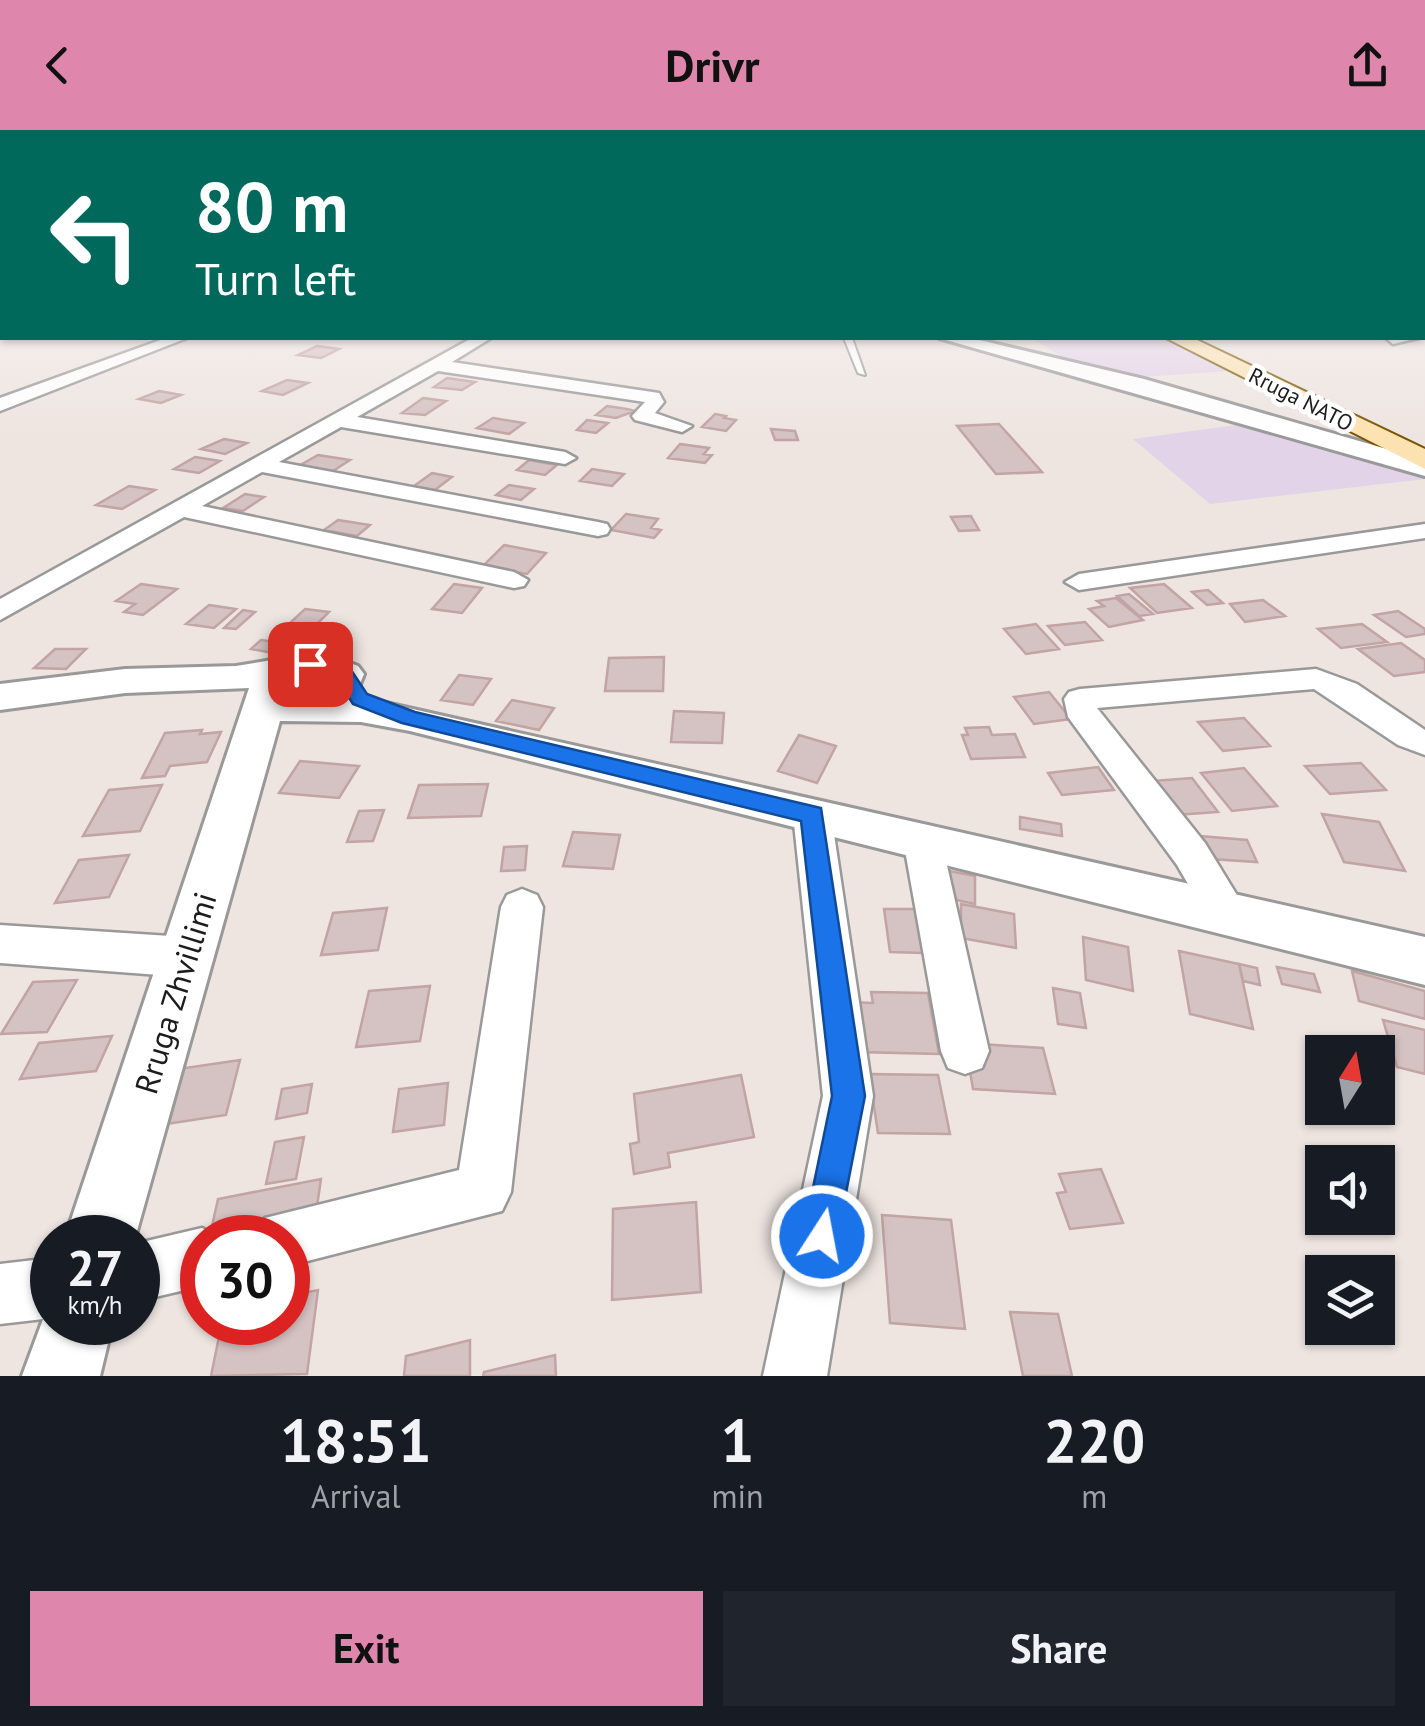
<!DOCTYPE html>
<html lang="en">
<head>
<meta charset="utf-8">
<style>
  body { margin:0; font-family:"PT Sans",sans-serif; background:#20242c; color:#f1f3f6; height:100vh; display:flex; flex-direction:column; font-size:38px; white-space:nowrap }
  * { box-sizing:border-box; margin:0 }
  p { font-size:32px; color:#9ea1a6 }
  .icon { flex:none; width:55px; height:55px; fill:none; stroke:currentColor; stroke-width:2; stroke-linecap:round; stroke-linejoin:round }
  .map { position:relative; height:1246px; overflow:hidden }
  .panel { display:flex; flex-direction:column; background:#171b24; flex:1 }
  .panel>* { flex:none }
  .hud { position:absolute; left:0px; top:0px; width:1425px; height:210px; box-shadow:0 2px 8px #0004; background:#00695c; color:#fff; overflow:hidden }
  .needle { width:65px; rotate:11deg }
  .tools { position:absolute; left:1305px; top:905px; display:grid; gap:20px }
  .tools a { display:grid; place-items:center; width:90px; height:90px; border-radius:0px; background:#171b24; box-shadow:0 2px 8px #0004; font-size:50px }
  .speed { position:absolute; left:30px; top:1085px; display:flex; gap:20px; font-size:50px; font-weight:700; text-align:center }
  .speed>* { display:grid; place-content:center; width:130px; height:130px; border-radius:50%; background:#171b24; box-shadow:0 2px 8px #0004; line-height:1 }
  .speed small { font-size:25px; font-weight:400 }
  .speed .limit { border:15px solid #d22; background:#fff; color:#111 }
  .pin { position:absolute; display:grid; place-items:center; width:85px; height:85px; color:#fff; margin:-42px; border-radius:20px; box-shadow:0 5px 15px #0006 }
  .me { position:absolute; width:110px; margin:-55px; rotate:11deg; stroke-linejoin:round; filter:drop-shadow(0 0 8px #0008) }
  .turn { display:flex; align-items:center; gap:35px; height:210px; padding:0 30px; font-size:45px }
  .turn .icon { width:130px; height:130px; stroke-width:2.5 }
  .turn b { display:block; font-size:70px; line-height:85px }
  .eta { display:flex; justify-content:space-evenly; align-items:center; height:170px; text-align:center }
  .eta b { font-size:60px; font-weight:800; line-height:70px }
  .primary-button { display:flex; gap:20px; margin-top:auto; padding:20px 30px }
  .primary-button a { flex:1; height:115px; border-radius:0px; background:#df86ac; color:#111; font-size:40px; font-weight:800; line-height:115px; text-align:center }
  .primary-button a+a { background:#20242c; color:#f1f3f6 }
  header { display:flex; justify-content:space-between; align-items:center; height:130px; padding:0 30px; background:#df86ac; color:#111; font-size:45px; font-weight:800 }
  .map>svg:first-child { display:block }
  .industrial { fill:#e3d3e8 }
  .building { fill:#d5c2c2; stroke:#c1a4a3; stroke-width:2.5 }
  .lines { fill:none; stroke-linecap:round; stroke-linejoin:round }
  .service-casing { stroke:#999; stroke-width:4 }
  .minor-casing { stroke:#999; stroke-width:5 }
  .tertiary-casing { stroke:#999; stroke-width:6 }
  .secondary-casing { stroke:#775400; stroke-width:4 }
  .service { fill:#fff; fill-rule:evenodd }
  .minor { fill:#fff; fill-rule:evenodd }
  .tertiary { fill:#fff; fill-rule:evenodd }
  .secondary { fill:#fde2b1; fill-rule:evenodd }
  .route { fill:#1a73e8; stroke:#114b97; stroke-width:2.5 }
  .labels { text-anchor:middle; stroke-width:9; stroke-linejoin:round; paint-order:stroke }
  .far-street-label { font-size:22px; fill:#1c1c1c; stroke:#fff }
  .near-street-label { font-size:32px; fill:#1c1c1c; stroke:#fff }
</style>
</head>
<body>
<header><svg class="icon" aria-label="back" viewBox="0 0 24 24"><path d="M15 5l-7 7 7 7"/></svg>Drivr<svg class="icon" aria-label="share" viewBox="0 0 24 24"><path d="M12 15V3M7 8l5-5 5 5M5 13v7h14v-7"/></svg></header>
<div class="map">
<svg width="1425" height="1246" viewBox="0 0 1425 1246">
  <rect width="100%" height="100%" fill="#eee5e1"/>
  <path class="industrial" d="M 1163,208 L 1229,241 L 1128,248 L 1074,235 L 1034,209 Z
    M 1251,293 L 1425,343 L 1425,349 L 1210,374 L 1133,309 Z"/>
  <path class="building" d="M 317,216 L 339,219 L 321,228 L 298,225 Z
    M 447,248 L 475,252 L 462,260 L 434,257 Z
    M 287,250 L 308,253 L 283,265 L 262,261 Z
    M 159,261 L 181,265 L 161,273 L 139,269 Z
    M 423,268 L 446,271 L 425,285 L 402,283 Z
    M 607,276 L 627,279 L 635,281 L 616,288 L 596,285 Z
    M 715,284 L 726,286 L 724,288 L 736,290 L 726,301 L 702,297 Z
    M 493,288 L 524,293 L 509,304 L 477,298 Z
    M 587,290 L 608,293 L 596,303 L 577,300 Z
    M 999,294 L 1042,342 L 996,344 L 957,296 Z
    M 771,299 L 795,301 L 798,310 L 775,310 Z
    M 224,309 L 247,313 L 225,324 L 201,319 Z
    M 680,314 L 709,318 L 704,324 L 712,325 L 705,333 L 668,328 Z
    M 318,325 L 350,330 L 330,343 L 297,337 Z
    M 195,327 L 220,331 L 199,343 L 174,339 Z
    M 529,330 L 557,335 L 545,345 L 517,340 Z
    M 592,339 L 624,344 L 612,356 L 580,351 Z
    M 432,343 L 452,347 L 435,360 L 414,356 Z
    M 509,355 L 534,359 L 521,370 L 496,365 Z
    M 129,356 L 155,360 L 122,379 L 96,375 Z
    M 245,364 L 264,367 L 243,381 L 223,378 Z
    M 626,384 L 658,389 L 651,398 L 661,400 L 654,408 L 611,400 Z
    M 971,386 L 979,400 L 959,401 L 951,387 Z
    M 338,390 L 370,395 L 357,406 L 324,400 Z
    M 504,415 L 546,423 L 527,444 L 483,436 Z
    M 141,454 L 177,459 L 143,485 L 124,482 L 135,474 L 116,471 Z
    M 454,454 L 482,458 L 462,483 L 432,479 Z
    M 1164,454 L 1192,478 L 1157,483 L 1130,458 Z
    M 1208,460 L 1223,473 L 1207,475 L 1192,462 Z
    M 1129,464 L 1153,484 L 1139,486 L 1117,466 Z
    M 1116,468 L 1143,490 L 1109,497 L 1089,479 L 1104,476 L 1097,471 Z
    M 1263,470 L 1285,486 L 1245,492 L 1230,474 Z
    M 209,475 L 236,479 L 214,498 L 186,494 Z
    M 305,479 L 329,482 L 303,508 L 277,505 Z
    M 243,480 L 255,482 L 236,499 L 224,498 Z
    M 1398,481 L 1425,499 L 1425,504 L 1406,507 L 1374,485 Z
    M 1085,492 L 1102,510 L 1065,515 L 1048,496 Z
    M 1036,494 L 1059,519 L 1026,524 L 1004,499 Z
    M 1362,494 L 1387,512 L 1341,518 L 1318,499 Z
    M 261,510 L 288,514 L 278,524 L 251,519 Z
    M 1401,513 L 1425,530 L 1425,542 L 1394,546 L 1358,519 Z
    M 55,519 L 86,519 L 66,539 L 34,538 Z
    M 664,527 L 663,561 L 605,561 L 609,528 Z
    M 459,545 L 491,549 L 473,575 L 441,570 Z
    M 1049,562 L 1071,589 L 1034,594 L 1014,567 Z
    M 512,570 L 554,578 L 539,600 L 496,591 Z
    M 674,581 L 724,583 L 722,613 L 671,612 Z
    M 1244,588 L 1270,616 L 1223,621 L 1198,592 Z
    M 989,597 L 992,605 L 1015,604 L 1025,627 L 971,629 L 962,605 L 968,605 L 965,598 Z
    M 202,600 L 200,604 L 221,602 L 207,632 L 170,636 L 165,646 L 142,648 L 165,603 Z
    M 799,605 L 836,616 L 817,653 L 778,641 Z
    M 300,631 L 359,636 L 339,668 L 279,663 Z
    M 1361,633 L 1386,660 L 1330,664 L 1305,636 Z
    M 1098,637 L 1114,660 L 1062,665 L 1048,643 Z
    M 1244,638 L 1277,676 L 1232,681 L 1201,643 Z
    M 1192,648 L 1218,682 L 1176,685 L 1152,651 Z
    M 488,654 L 481,686 L 408,688 L 419,655 Z
    M 162,655 L 140,701 L 83,706 L 109,660 Z
    M 384,680 L 373,711 L 347,712 L 359,681 Z
    M 1322,684 L 1379,692 L 1405,741 L 1344,732 Z
    M 1020,687 L 1061,694 L 1062,706 L 1020,699 Z
    M 573,702 L 620,705 L 613,739 L 563,736 Z
    M 1200,706 L 1247,710 L 1257,732 L 1210,729 Z
    M 527,716 L 525,740 L 501,741 L 504,717 Z
    M 129,725 L 109,767 L 55,773 L 79,730 Z
    M 939,739 L 975,746 L 975,774 L 937,766 Z
    M 961,774 L 1014,784 L 1016,818 L 961,808 Z
    M 387,778 L 378,820 L 321,825 L 333,783 Z
    M 884,779 L 915,779 L 923,823 L 890,822 Z
    M 1083,807 L 1128,817 L 1133,861 L 1086,850 Z
    M 1179,821 L 1239,834 L 1253,899 L 1190,884 Z
    M 1239,834 L 1257,838 L 1260,855 L 1243,851 Z
    M 1277,837 L 1314,844 L 1320,862 L 1282,854 Z
    M 1352,841 L 1425,861 L 1425,889 L 1359,871 Z
    M 77,850 L 47,902 L 1,904 L 33,852 Z
    M 430,856 L 420,911 L 356,917 L 369,861 Z
    M 1053,858 L 1080,863 L 1086,898 L 1058,894 Z
    M 871,862 L 928,863 L 939,924 L 856,922 L 851,872 L 873,873 Z
    M 1383,890 L 1425,900 L 1425,944 L 1397,937 Z
    M 112,906 L 96,941 L 20,949 L 39,913 Z
    M 965,913 L 1043,918 L 1055,964 L 973,959 Z
    M 240,930 L 226,985 L 160,995 L 178,939 Z
    M 869,944 L 938,945 L 950,1004 L 878,1003 Z
    M 741,945 L 754,1007 L 668,1023 L 670,1037 L 634,1044 L 630,1014 L 639,1012 L 634,964 Z
    M 448,953 L 444,995 L 393,1002 L 399,959 Z
    M 312,954 L 307,983 L 276,989 L 282,959 Z
    M 304,1007 L 296,1049 L 266,1054 L 275,1012 Z
    M 1101,1039 L 1123,1093 L 1070,1099 L 1057,1063 L 1066,1062 L 1059,1044 Z
    M 321,1049 L 316,1083 L 210,1105 L 218,1069 Z
    M 696,1072 L 701,1162 L 612,1170 L 613,1079 Z
    M 882,1085 L 951,1090 L 965,1199 L 890,1193 Z
    M 318,1160 L 307,1244 L 211,1246 L 222,1192 L 288,1192 L 288,1166 Z
    M 1010,1182 L 1058,1184 L 1072,1246 L 1023,1246 Z
    M 470,1210 L 470,1246 L 404,1246 L 406,1226 Z
    M 555,1225 L 556,1246 L 483,1246 L 484,1242 Z"/>
  <g class="lines">
    <g class="service-casing">
      <path id="service" d="M 0,142 L 2,142 L 2,146 L 0,146 Z
        M 0,168 L 2,168 L 2,173 L 0,173 Z
        M 844,208 L 852,208 L 865,245 L 858,243 Z"/>
    </g>
    <g class="minor-casing">
      <path id="minor" d="M 1422,164 L 1425,164 L 1425,172 L 1422,172 Z
        M 166,208 L 187,208 L 0,281 L 0,268 Z
        M 472,208 L 491,208 L 452,232 L 659,263 L 664,272 L 655,283 L 692,296 L 682,302 L 635,290 L 632,286 L 645,272 L 438,241 L 357,287 L 565,322 L 576,328 L 565,334 L 341,297 L 279,332 L 598,392 L 607,394 L 610,399 L 607,404 L 598,406 L 262,342 L 202,376 L 514,442 L 528,450 L 524,456 L 514,458 L 184,387 L 0,490 L 0,469 Z
        M 1386,208 L 1418,208 L 1393,214 Z
        M 1425,394 L 1425,408 L 1079,460 L 1065,452 L 1079,444 Z
        M 1316,539 L 1357,554 L 1425,600 L 1425,625 L 1398,615 L 1314,559 L 1097,578 L 1205,713 L 1246,780 L 1240,792 L 1225,798 L 1210,792 L 1177,735 L 1068,587 L 1064,569 L 1069,562 L 1080,559 Z
        M 812,670 L 825,674 L 831,684 L 873,966 L 827,1246 L 763,1246 L 823,966 L 793,684 L 799,674 Z
        M 922,694 L 936,698 L 941,709 L 989,921 L 982,938 L 965,944 L 948,938 L 941,921 L 903,709 L 908,698 Z
        M 522,759 L 537,765 L 543,777 L 511,1062 L 502,1081 L 288,1136 L 288,1108 L 257,1108 L 265,1088 L 459,1040 L 501,777 L 507,765 Z
        M 0,795 L 186,807 L 202,813 L 208,827 L 202,841 L 186,847 L 0,833 Z
        M 202,1098 L 223,1108 L 202,1108 L 202,1156 L 138,1171 L 138,1113 Z
        M 52,1128 L 52,1188 L 0,1194 L 0,1134 Z"/>
    </g>
    <g class="tertiary-casing">
      <path id="tertiary" d="M 939,208 L 971,208 L 1144,249 L 1425,330 L 1425,346 Z
        M 321,522 L 358,536 L 364,544 L 355,566 L 1425,807 L 1425,855 L 410,601 L 361,592 L 280,591 L 135,1108 L 65,1108 L 249,558 L 125,563 L 0,580 L 0,554 L 125,539 L 236,536 ZM 316,545 L 325,549 L 311,563 L 287,565 L 292,554 Z
        M 52,1165 L 52,1192 L 113,1192 L 100,1246 L 22,1246 Z"/>
    </g>
    <g class="secondary-casing">
      <path id="secondary" d="M 1166,208 L 1193,208 L 1425,319 L 1425,339 Z"/>
    </g>
    <use href="#service" class="service"/>
    <use href="#minor" class="minor"/>
    <use href="#tertiary" class="tertiary"/>
    <use href="#secondary" class="secondary"/>
  </g>
  <linearGradient id="sky" x2="0" y2="1"><stop stop-color="#8bc5e0"/><stop offset="0.43" stop-color="#f7f3f2"/><stop offset="1" stop-color="#f7f3f2" stop-opacity="0"/></linearGradient>
  <rect width="1425" height="305" fill="url(#sky)"/>
  <path class="route" d="M 310,527 L 347,534 L 367,564 L 415,582 L 821,678 L 865,966 L 835,1119 L 822,1125 L 809,1119 L 803,1106 L 832,966 L 801,691 L 402,593 L 353,574 L 333,543 L 302,538 L 302,529 Z"/>
  <g class="labels">
    <g class="far-street-label">
      <text transform="translate(1301 269) rotate(27)" y="8">Rruga NATO</text>
    </g>
    <g class="near-street-label">
      <text transform="translate(176 863) rotate(-73)" y="11">Rruga Zhvillimi</text>
    </g>
  </g>
</svg>
<div class="tools">
<a><svg class="needle" viewBox="-14 -14 28 28"><path d="M0-13l5 13h-10z" fill="#e53935"/><path d="M0 13l5-13h-10z" fill="#9ea1a6"/></svg></a>
<a><svg class="icon" aria-label="sound" viewBox="0 0 24 24"><path d="M4 9h4l5-4v14l-5-4H4zM17 9q2 3 0 6"/></svg></a>
<a><svg class="icon" aria-label="layers" viewBox="0 0 24 24"><path d="M12 4l9 5-9 5-9-5zM3 14l9 5 9-5"/></svg></a>
</div>
<div class="speed"><div>27<small>km/h</small></div><div class="limit">30</div></div>
<div class="pin" style="left:310px;top:534px;background:#d93025"><svg class="icon" aria-label="arrive" viewBox="0 0 24 24"><path d="M6 21V4h12l-3 4 3 4H6"/></svg></div>
<svg class="me" style="left:822px;top:1106px" viewBox="-20 -20 40 40"><circle r="17" fill="#1a73e8" stroke="#fff" stroke-width="3"/><path d="M0-11L8 9 0 5-8 9z" fill="#fff"/></svg>
<div class="hud">
<div class="turn"><svg class="icon" aria-label="left" viewBox="0 0 24 24"><path d="M17 20v-9H6M10 6l-5 5 5 5"/></svg><div><b>80 m</b>Turn left</div></div>
</div>
</div>
<section class="panel">
<div class="eta">
<div><b>18:51</b><p>Arrival</p></div>
<div><b>1</b><p>min</p></div>
<div><b>220</b><p>m</p></div>
</div>
<div class="primary-button"><a>Exit</a><a>Share</a></div>
</section>
</body>
</html>
